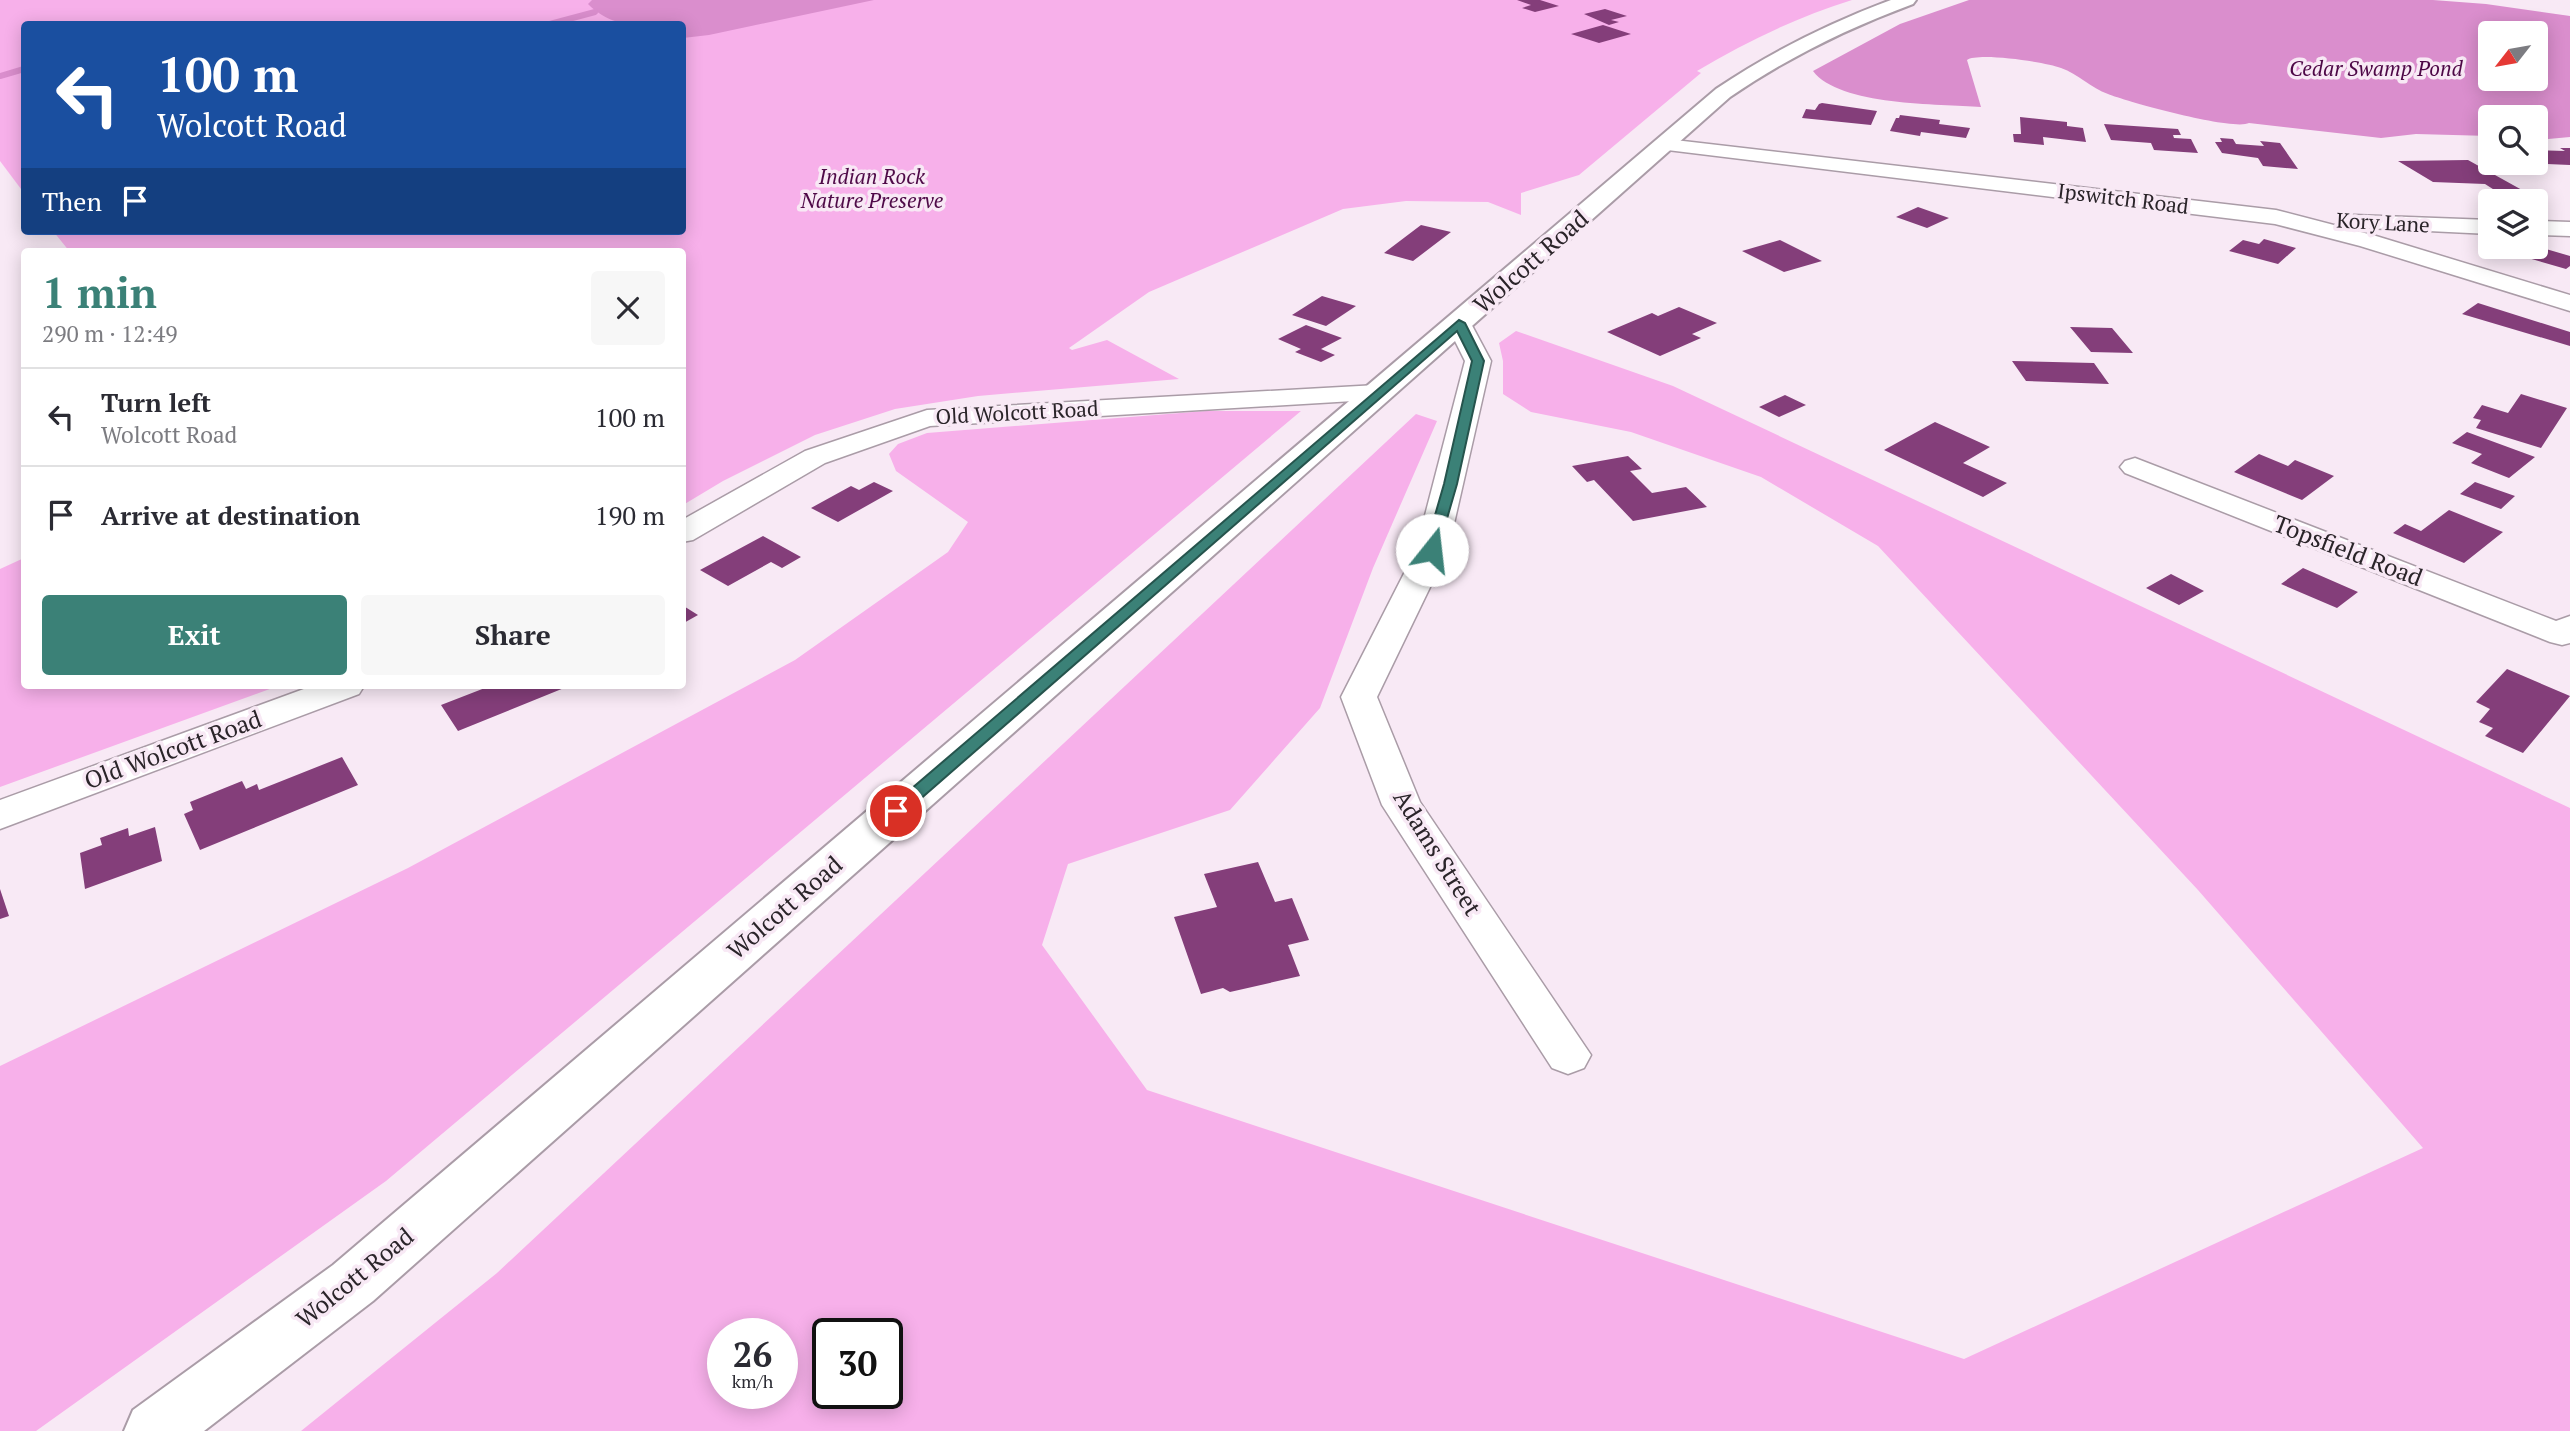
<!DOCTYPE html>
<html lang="en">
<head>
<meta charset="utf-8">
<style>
  body { margin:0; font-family:"PT Serif",serif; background:#f7f7f7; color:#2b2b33; height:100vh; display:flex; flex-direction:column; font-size:26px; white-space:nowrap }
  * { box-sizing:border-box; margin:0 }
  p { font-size:23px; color:#7c7c81 }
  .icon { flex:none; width:38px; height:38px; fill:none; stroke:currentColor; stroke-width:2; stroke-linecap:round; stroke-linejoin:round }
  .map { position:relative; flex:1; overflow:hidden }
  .panel { position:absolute; left:21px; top:248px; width:665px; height:441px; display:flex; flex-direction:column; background:#fff; border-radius:7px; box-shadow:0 4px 18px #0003 }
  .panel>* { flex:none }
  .hud { position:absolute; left:21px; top:21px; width:665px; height:214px; border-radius:7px; box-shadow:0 4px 18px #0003; background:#1a4fa0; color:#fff; overflow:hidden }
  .needle { width:46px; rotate:239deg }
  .controls { position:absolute; left:2478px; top:21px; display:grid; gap:14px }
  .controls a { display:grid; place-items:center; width:70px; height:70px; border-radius:7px; background:#fff; box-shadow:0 4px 18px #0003; font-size:35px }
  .speed { position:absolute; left:707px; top:1318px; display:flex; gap:14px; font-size:35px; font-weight:700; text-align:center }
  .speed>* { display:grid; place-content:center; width:91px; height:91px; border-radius:50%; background:#fff; box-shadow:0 4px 18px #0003; line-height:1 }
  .speed small { font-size:18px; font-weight:400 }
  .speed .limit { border:4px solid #111; border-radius:10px; background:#fff; color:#111 }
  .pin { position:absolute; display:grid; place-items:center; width:60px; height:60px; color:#fff; margin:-30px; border:4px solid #fff; border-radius:50%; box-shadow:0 2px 7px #0007 }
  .me { position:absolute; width:77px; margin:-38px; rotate:16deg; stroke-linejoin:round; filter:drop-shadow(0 0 5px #0008) }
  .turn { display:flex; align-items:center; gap:24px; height:147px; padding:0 21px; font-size:32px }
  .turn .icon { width:91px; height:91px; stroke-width:2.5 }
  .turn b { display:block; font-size:49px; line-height:60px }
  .then { display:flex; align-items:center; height:66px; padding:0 21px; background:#0003; gap:14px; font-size:26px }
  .round { display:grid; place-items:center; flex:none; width:74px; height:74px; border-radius:7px; background:#f7f7f7 }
  .overview { display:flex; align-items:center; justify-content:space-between; height:119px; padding:0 21px }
  h1 { font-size:42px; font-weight:700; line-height:52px; color:#3b8177 }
  .action { display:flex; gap:14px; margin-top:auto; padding:14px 21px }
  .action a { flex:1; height:80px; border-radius:7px; background:#3b8177; color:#fff; font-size:28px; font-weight:700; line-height:80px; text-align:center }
  .action a+a { background:#f7f7f7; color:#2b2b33 }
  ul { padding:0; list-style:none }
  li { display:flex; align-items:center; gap:21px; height:98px; padding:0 21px; border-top:2px solid #e1e1e2 }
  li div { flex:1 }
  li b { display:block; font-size:26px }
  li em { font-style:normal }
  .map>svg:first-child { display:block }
  .green { fill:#f7b0ea; fill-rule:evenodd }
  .water { fill:#da8ecd; fill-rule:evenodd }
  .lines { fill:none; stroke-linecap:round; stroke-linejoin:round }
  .stream { stroke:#da8ecd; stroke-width:6 }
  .building { fill:#843e7a }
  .minor-casing { stroke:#aa9ca7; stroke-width:3 }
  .primary-casing { stroke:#aa9ca7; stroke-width:4 }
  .minor { fill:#fff; fill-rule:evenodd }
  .primary { fill:#fff; fill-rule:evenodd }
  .route { fill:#3b8177; stroke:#26544d; stroke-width:2 }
  .labels { text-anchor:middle; stroke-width:7; stroke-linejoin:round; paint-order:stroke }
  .far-water-label { font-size:21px; font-style:italic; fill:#4d0746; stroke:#f8e9f5 }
  .far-park-label { font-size:21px; font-style:italic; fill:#4f0a48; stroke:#f8e9f5 }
  .far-street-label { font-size:21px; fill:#2a2429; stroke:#f8e9f5 }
  .street-label { font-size:24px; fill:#2a2429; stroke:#f8e9f5 }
</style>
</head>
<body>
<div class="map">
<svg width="2570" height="1431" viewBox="0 0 2570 1431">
  <rect width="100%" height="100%" fill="#f8e9f5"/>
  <path class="green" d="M 0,0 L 1852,0 C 1797,17 1746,42 1697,71 L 1701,73 L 1579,175 L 1521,193 L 1521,215 L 1488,202 L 1406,201 L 1343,209 L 1149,292 L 1069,348 L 1072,350 L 1107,340 L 1179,379 L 978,396 L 895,409 L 815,435 L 723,481 L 683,505 L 682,252 L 70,252 L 53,231 L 682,231 L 682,24 L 24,24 L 24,193 L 0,161 Z
    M 1516,331 L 1673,386 L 2570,808 L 2570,1431 L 301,1431 L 497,1273 L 1416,414 L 1437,421 L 1373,568 L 1320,708 L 1230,810 L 1068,864 L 1042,945 L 1147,1090 L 1964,1359 L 2423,1148 L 2198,890 L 1878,546 L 1761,477 L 1631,432 L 1531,412 L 1503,394 L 1503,361 L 1499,343 ZM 723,1334 L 782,1334 L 782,1393 L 723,1393 ZM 828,1334 L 887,1334 L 887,1393 L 828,1393 Z
    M 1206,411 L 1301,411 L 386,1181 L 36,1431 L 0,1431 L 0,1066 L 408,868 L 795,660 L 948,552 L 968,522 L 896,471 L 889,454 L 898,444 L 927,433 Z
    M 24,558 L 24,686 L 278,686 L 0,787 L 0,569 Z"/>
  <path class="water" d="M 592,0 L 874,0 L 709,35 L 683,38 L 682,24 C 646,24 616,32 588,4 Z
    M 1969,0 L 2433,0 L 2486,4 L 2570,16 L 2570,137 L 2536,140 L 2536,117 L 2490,117 L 2490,136 L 2416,134 L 2381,138 L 2249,123 C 2233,131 2128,102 2108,94 C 2091,88 2078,74 2061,68 C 2045,62 1978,52 1967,60 L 1981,107 C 1940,104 1839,106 1813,71 L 1900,24 ZM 2490,33 L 2536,33 L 2536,79 L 2490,79 Z"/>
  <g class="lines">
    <path class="stream" d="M 550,24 L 595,12
      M 0,76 L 24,69"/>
  </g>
  <path class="building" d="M 1517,0 L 1540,0 L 1559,6 L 1535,12 L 1522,8 L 1531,5 Z
    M 1605,9 L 1627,16 L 1611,20 L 1619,22 L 1609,25 L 1584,14 Z
    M 1603,25 L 1631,34 L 1599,43 L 1571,34 Z
    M 1822,103 L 1877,111 L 1871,125 L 1802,118 L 1806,109 L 1815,110 L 1819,104 Z
    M 1900,115 L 1940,120 L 1939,124 L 1970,128 L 1966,138 L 1921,132 L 1920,136 L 1890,131 L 1896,118 L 1899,118 Z
    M 2020,117 L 2067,122 L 2067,126 L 2083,128 L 2086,142 L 2043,137 L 2044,145 L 2014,142 L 2013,134 L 2021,134 Z
    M 2104,124 L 2178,129 L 2181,135 L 2173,135 L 2174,138 L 2191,139 L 2198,153 L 2154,150 L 2151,143 L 2111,140 Z
    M 2220,138 L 2233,139 L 2236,144 L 2264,146 L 2260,141 L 2280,143 L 2298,169 L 2263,166 L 2258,158 L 2222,153 L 2215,142 L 2222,142 Z
    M 2560,148 L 2570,148 L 2570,165 L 2547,164 L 2536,157 L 2536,150 L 2565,151 Z
    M 2468,160 L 2522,190 L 2496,191 L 2485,184 L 2433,182 L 2398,161 Z
    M 1918,207 L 1949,218 L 1927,228 L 1896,217 Z
    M 1421,225 L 1451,232 L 1413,261 L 1384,253 Z
    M 2264,239 L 2296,248 L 2278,264 L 2229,251 L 2243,240 L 2259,244 Z
    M 1780,240 L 1822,261 L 1784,272 L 1742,251 Z
    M 2536,242 L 2544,244 L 2539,247 L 2570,256 L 2570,266 L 2566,269 L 2504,251 L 2510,247 L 2536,247 Z
    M 1322,296 L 1356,306 L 1326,326 L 1292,315 Z
    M 2478,303 L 2570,332 L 2570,346 L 2462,314 Z
    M 1679,307 L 1717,323 L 1692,334 L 1701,338 L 1660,356 L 1607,332 L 1652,313 L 1658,316 Z
    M 1306,325 L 1342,338 L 1321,349 L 1335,355 L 1321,362 L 1295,352 L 1301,349 L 1278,339 Z
    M 2070,327 L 2112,328 L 2133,353 L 2091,352 Z
    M 2012,361 L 2094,363 L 2109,384 L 2026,381 Z
    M 2521,394 L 2567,408 L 2541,448 L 2476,428 L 2481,420 L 2473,418 L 2482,405 L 2508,413 Z
    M 1785,395 L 1806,405 L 1779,417 L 1759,407 Z
    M 1935,422 L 1990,447 L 1963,463 L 2007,483 L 1983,497 L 1884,450 Z
    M 2467,432 L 2535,457 L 2509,478 L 2471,463 L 2482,454 L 2452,443 Z
    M 2259,454 L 2288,466 L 2295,460 L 2334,476 L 2302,500 L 2234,472 Z
    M 1628,456 L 1642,469 L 1630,471 L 1652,493 L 1686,487 L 1707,507 L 1633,521 L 1594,480 L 1587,482 L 1572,466 Z
    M 874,482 L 893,491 L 838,522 L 811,508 L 851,486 L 859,490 Z
    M 2475,482 L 2515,496 L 2501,509 L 2460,494 Z
    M 2449,510 L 2503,532 L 2464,563 L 2393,533 L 2405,524 L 2421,531 Z
    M 763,536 L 801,557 L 782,568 L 771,562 L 728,586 L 700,570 Z
    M 2303,568 L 2358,592 L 2337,608 L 2281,584 Z
    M 2171,574 L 2204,591 L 2179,605 L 2146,588 Z
    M 682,605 L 698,615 L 682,624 Z
    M 2507,669 L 2570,696 L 2523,753 L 2485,736 L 2493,728 L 2479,722 L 2490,709 L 2476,702 Z
    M 490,686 L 569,686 L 458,731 L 441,705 Z
    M 342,757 L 358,785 L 200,850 L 184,814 L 193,810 L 190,802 L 242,781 L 246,789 L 257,784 L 259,790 Z
    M 155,827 L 162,861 L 85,889 L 80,853 L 102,845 L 100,838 L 128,828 L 129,836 Z
    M 1258,862 L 1275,902 L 1292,898 L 1309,940 L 1288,945 L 1300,976 L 1230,992 L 1223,988 L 1201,994 L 1174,917 L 1217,907 L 1204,874 Z
    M 0,889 L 9,916 L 0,919 Z"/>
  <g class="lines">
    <g class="minor-casing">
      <path id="minor" d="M 1666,139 L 2276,210 L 2376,236 L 2570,295 L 2570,311 L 2360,246 L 2275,224 L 1659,149 L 1656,145 L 1659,141 Z
        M 2354,215 L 2490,220 L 2490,234 L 2346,227 L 2343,222 L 2346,217 Z
        M 2536,221 L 2570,222 L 2570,236 L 2536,235 Z
        M 1459,315 L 1468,318 L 1491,361 L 1448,550 L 1377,697 L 1420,802 L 1591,1055 L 1584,1068 L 1568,1074 L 1552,1068 L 1382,805 L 1341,697 L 1416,550 L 1465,361 L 1446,323 L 1450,318 Z
        M 1377,385 L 1387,387 L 1391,393 L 1387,399 L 930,426 L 825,463 L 693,540 L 682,542 L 682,520 L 805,451 L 927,410 Z
        M 2135,458 L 2556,621 L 2570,616 L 2570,643 L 2562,645 L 2550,642 L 2125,473 L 2120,467 L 2125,461 Z
        M 312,686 L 364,686 L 359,694 L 0,829 L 0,800 Z"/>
    </g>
    <g class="primary-casing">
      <path id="primary" d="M 1891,0 L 1916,0 L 1913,4 C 1848,28 1787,58 1730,97 L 373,1301 L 204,1431 L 124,1431 L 133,1410 L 333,1265 L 1716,89 C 1771,52 1829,23 1891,0 Z"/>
    </g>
    <use href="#minor" class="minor"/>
    <use href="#primary" class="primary"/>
  </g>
  <path class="route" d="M 1459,320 L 1465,323 L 1484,361 L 1457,484 L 1437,553 L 1432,554 L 1425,550 L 1444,484 L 1472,361 L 1457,331 L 902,815 L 890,815 L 887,811 L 890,807 Z"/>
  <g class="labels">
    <g class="far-water-label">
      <text x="2376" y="76">Cedar Swamp Pond</text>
    </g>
    <g class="far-park-label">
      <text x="872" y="184">Indian Rock<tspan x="872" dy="24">Nature Preserve</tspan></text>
    </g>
    <g class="far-street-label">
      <text transform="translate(2123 199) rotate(7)" y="7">Ipswitch Road</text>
      <text transform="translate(2383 223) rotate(3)" y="7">Kory Lane</text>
      <text transform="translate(1017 413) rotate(-3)" y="7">Old Wolcott Road</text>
    </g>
    <g class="street-label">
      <text transform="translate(1531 262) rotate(-41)" y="8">Wolcott Road</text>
      <text transform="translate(2348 551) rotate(21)" y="8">Topsfield Road</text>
      <text transform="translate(173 750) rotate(-20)" y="8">Old Wolcott Road</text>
      <text transform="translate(1437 853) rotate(58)" y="8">Adams Street</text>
      <text transform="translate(785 908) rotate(-41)" y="8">Wolcott Road</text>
      <text transform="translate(355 1278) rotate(-39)" y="8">Wolcott Road</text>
    </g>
  </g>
</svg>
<div class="controls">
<a><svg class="needle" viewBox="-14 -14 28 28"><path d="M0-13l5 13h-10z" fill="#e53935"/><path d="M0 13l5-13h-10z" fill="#7c7c81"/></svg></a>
<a><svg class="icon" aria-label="search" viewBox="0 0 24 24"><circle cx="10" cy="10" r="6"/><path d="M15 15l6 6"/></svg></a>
<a><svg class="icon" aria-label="layers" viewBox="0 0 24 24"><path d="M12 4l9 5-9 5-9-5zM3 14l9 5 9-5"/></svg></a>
</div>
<div class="speed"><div>26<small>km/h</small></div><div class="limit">30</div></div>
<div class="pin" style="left:896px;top:811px;background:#d93025"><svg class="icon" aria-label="arrive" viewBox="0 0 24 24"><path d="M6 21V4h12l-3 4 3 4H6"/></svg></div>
<svg class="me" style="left:1432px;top:550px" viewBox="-20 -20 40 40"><circle r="19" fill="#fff"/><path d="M0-13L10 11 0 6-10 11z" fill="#3b8177"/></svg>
<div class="hud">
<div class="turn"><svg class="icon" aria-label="left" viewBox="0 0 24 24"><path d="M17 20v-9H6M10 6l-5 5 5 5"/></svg><div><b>100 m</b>Wolcott Road</div></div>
<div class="then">Then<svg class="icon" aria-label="arrive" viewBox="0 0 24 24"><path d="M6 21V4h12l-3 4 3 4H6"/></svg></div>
</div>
<section class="panel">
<div class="overview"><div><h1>1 min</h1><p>290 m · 12:49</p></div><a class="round"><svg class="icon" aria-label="close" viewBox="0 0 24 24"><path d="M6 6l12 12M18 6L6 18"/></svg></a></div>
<ul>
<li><svg class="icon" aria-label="left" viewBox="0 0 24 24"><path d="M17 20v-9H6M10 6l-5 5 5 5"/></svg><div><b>Turn left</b><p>Wolcott Road</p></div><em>100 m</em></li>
<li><svg class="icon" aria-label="arrive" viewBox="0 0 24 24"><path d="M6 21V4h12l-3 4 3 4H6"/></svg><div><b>Arrive at destination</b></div><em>190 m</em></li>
</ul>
<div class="action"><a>Exit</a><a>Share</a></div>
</section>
</div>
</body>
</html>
